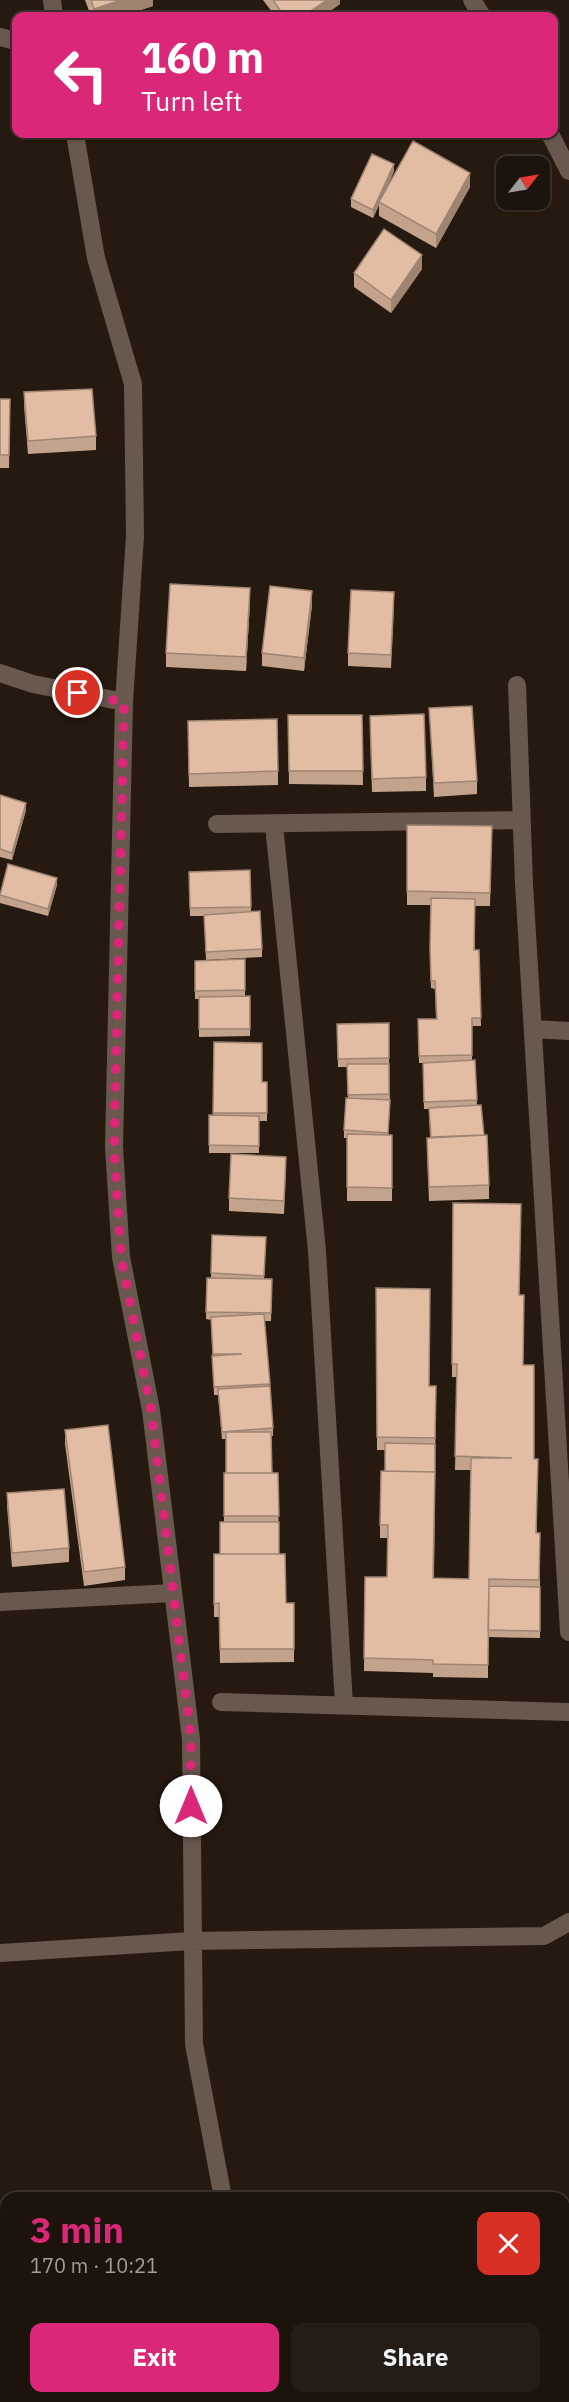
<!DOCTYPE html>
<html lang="en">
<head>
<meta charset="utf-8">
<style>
  body { margin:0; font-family:"IBM Plex Sans",sans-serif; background:#251c15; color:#f1f3f6; height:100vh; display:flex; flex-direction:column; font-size:22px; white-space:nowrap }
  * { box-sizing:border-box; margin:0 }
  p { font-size:20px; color:#a09e9d }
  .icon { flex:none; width:33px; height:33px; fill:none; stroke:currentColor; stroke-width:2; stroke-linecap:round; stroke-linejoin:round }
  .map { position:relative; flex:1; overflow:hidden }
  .drawer { position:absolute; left:0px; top:2192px; width:570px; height:212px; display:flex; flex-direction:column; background:#1c130c; border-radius:18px 18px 0 0; box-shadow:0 2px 4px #0004,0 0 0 2px #3a322d }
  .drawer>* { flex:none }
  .banner { position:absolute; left:12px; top:12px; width:546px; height:126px; border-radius:12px; box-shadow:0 2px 4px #0004,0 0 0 2px #3a322d; background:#db2777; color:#fff; overflow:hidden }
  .needle { width:39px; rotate:59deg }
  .fabs { position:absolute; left:496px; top:156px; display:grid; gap:12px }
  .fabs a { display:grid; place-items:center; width:54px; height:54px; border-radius:12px; background:#1c130c; box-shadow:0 2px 4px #0004,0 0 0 2px #3a322d; font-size:30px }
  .pin { position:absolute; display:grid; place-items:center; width:51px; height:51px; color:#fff; margin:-26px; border:3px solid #fff; border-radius:50%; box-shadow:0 2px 6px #0007 }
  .me { position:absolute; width:66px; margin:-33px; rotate:0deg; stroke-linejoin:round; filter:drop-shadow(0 0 4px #0008) }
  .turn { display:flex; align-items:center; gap:21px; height:126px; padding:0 30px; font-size:27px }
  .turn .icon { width:78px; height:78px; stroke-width:2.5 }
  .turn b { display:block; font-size:42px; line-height:51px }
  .round { display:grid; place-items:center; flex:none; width:63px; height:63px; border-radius:12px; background:#251c15 }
  .head { display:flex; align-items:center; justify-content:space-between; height:102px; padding:0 30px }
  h1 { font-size:36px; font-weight:700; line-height:45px; color:#db2777 }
  .button { display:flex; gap:12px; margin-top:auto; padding:12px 30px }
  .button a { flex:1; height:69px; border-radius:12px; background:#db2777; color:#fff; font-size:24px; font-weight:700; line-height:69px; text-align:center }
  .button a+a { background:#251c15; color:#f1f3f6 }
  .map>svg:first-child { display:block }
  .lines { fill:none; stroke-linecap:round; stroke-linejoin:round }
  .minor { stroke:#68584e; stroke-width:18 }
  .wall { fill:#c3a38c }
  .shaded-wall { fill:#9f8472 }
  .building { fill:#e3bda3; stroke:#9f8472; stroke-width:1.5 }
  .route { stroke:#db2777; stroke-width:10; stroke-dasharray:0 18 }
</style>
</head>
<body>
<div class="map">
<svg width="569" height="2402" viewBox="0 0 569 2402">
  <rect width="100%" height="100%" fill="#261910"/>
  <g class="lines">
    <path class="minor" d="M 52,0 L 54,16
      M 472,0 L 482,16
      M 0,37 L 16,41
      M 75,134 L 96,258 L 133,384 L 135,536 L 124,702 L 114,1147 L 121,1257 L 151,1410 L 191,1739 L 194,2044 L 223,2198
      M 550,134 L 569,171
      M 0,673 L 33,684 L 124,702
      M 517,685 L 524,884 L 569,1632
      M 217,824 L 521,820
      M 274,825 L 317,1251 L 344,1704
      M 533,1029 L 569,1031
      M 0,1602 L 173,1593
      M 221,1702 L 569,1712
      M 0,1953 L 191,1941 L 544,1936 L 569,1922
      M 275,2397 L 277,2402"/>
  </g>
  <path class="wall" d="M 85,0 L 153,0 L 153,6 L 122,16 L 91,16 Z
    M 263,0 L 340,0 L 340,4 L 323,16 L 275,16 Z
    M 394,171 L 385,192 L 470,187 L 436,248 L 379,216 L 379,205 L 373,218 L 351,207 L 351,199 Z
    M 422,269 L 391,313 L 354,287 L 354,273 Z
    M 24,392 L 96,436 L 96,450 L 28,454 L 24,406 Z
    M 0,399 L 10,399 L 9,468 L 0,468 Z
    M 250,602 L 246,671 L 166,667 L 166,653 Z
    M 312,605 L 304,671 L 262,666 L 262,653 Z
    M 394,605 L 391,668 L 348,666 L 348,653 Z
    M 429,708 L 477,781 L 477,794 L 434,797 Z
    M 288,715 L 362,715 L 363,785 L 289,784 Z
    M 370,729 L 426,777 L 426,791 L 372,792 Z
    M 188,735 L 278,771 L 278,785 L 189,787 Z
    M 0,795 L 26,810 L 12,860 L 0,857 Z
    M 407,825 L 492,826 L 490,906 L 475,906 L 475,950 L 479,950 L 481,1026 L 472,1026 L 472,1060 L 475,1060 L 477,1105 L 484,1135 L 489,1185 L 489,1199 L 429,1201 L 427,1151 L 430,1137 L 429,1109 L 424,1109 L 423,1063 L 419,1063 L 418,1019 L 436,1019 L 435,989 L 431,988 L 430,957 L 431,905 L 407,905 Z
    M 250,870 L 251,912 L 262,949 L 262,957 L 206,960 L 204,916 L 190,916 L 189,872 Z
    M 57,885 L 48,916 L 0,903 L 0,893 Z
    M 245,959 L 245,996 L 250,996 L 250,1036 L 199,1037 L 199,999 L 195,999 L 195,961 Z
    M 337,1024 L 389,1058 L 390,1108 L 388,1135 L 392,1135 L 392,1201 L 347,1201 L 347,1138 L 344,1138 L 344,1130 L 348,1098 L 347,1067 L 338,1067 Z
    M 214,1042 L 262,1082 L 267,1082 L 267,1121 L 259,1121 L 259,1153 L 209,1153 L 209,1115 L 213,1115 Z
    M 286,1170 L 284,1214 L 229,1211 L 229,1198 Z
    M 453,1203 L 520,1295 L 523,1365 L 534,1459 L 537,1533 L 540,1533 L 540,1638 L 488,1637 L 488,1678 L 433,1677 L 433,1673 L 364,1671 L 365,1577 L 387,1577 L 388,1538 L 380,1538 L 380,1525 L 385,1471 L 385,1450 L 377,1450 L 376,1288 L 429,1386 L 436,1386 L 434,1578 L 469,1579 L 471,1470 L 455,1470 L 457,1377 L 452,1377 Z
    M 212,1235 L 266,1237 L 264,1279 L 272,1279 L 271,1321 L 264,1321 L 273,1428 L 273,1436 L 271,1436 L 272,1473 L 278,1473 L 279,1554 L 286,1603 L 294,1603 L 294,1662 L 220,1663 L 219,1617 L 214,1617 L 214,1554 L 220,1554 L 224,1522 L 224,1473 L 226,1473 L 226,1439 L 222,1439 L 218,1395 L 214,1395 L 211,1320 L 206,1319 L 207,1278 L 211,1278 Z
    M 65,1430 L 125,1567 L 125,1580 L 84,1586 L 65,1444 Z
    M 7,1493 L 69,1548 L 69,1562 L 12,1567 L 7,1506 Z"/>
  <path class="shaded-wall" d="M 121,0 L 153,0 L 153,6 L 122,16 L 94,16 L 94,9 Z
    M 327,0 L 340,0 L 340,4 L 323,16 L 303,16 Z
    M 394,164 L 394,171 L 380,203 L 379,202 L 379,205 L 373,218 L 373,210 Z
    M 470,173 L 470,187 L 436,248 L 436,234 Z
    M 422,255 L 422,269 L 391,313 L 391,300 Z
    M 250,588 L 250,602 L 246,671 L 246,657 Z
    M 312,591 L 312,605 L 304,671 L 304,658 Z
    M 26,803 L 26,810 L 12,860 L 12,853 Z
    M 57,878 L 57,885 L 48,916 L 48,909 Z"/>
  <path class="building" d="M 91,0 L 121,0 L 94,9 Z
    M 273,0 L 327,0 L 303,16 L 284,16 Z
    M 413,141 L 470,173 L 436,234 L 379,202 Z
    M 372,154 L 394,164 L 373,210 L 351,199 Z
    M 384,229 L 422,255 L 391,300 L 354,273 Z
    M 92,389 L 96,436 L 28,441 L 24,392 Z
    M 0,399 L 10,399 L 9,455 L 0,455 Z
    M 170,584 L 250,588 L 246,657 L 166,653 Z
    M 270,586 L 312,591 L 304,658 L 262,653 Z
    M 351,590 L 394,592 L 391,655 L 348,653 Z
    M 472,706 L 477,781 L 434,783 L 429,708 Z
    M 424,714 L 426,777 L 372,779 L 370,716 Z
    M 288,715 L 362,715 L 363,771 L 289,771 Z
    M 277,719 L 278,771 L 189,774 L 188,721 Z
    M 0,795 L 26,803 L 12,853 L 0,849 Z
    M 407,825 L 492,826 L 490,893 L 407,891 Z
    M 8,864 L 57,878 L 48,909 L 0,895 Z
    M 250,870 L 251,907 L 190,908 L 189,872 Z
    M 431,898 L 475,899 L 474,950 L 479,950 L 481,1018 L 472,1018 L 472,1055 L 419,1056 L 418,1019 L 437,1019 L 435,981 L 431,981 L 430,949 Z
    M 260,911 L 262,949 L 206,952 L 204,915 Z
    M 245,959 L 245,990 L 195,991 L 195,961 Z
    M 250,996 L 250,1029 L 199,1029 L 199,997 Z
    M 389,1023 L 389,1058 L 338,1059 L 337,1024 Z
    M 214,1042 L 262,1043 L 262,1082 L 267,1082 L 267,1113 L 213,1113 Z
    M 475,1060 L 477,1100 L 424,1102 L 423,1063 Z
    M 347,1064 L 389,1064 L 389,1094 L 348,1095 Z
    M 346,1098 L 390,1100 L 388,1133 L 344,1130 Z
    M 481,1105 L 484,1135 L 431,1137 L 429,1108 Z
    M 209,1115 L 259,1116 L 259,1146 L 209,1145 Z
    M 347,1134 L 392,1135 L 392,1188 L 347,1187 Z
    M 487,1135 L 489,1185 L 429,1187 L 427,1138 Z
    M 231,1154 L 286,1157 L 284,1201 L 229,1198 Z
    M 453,1203 L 521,1204 L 519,1295 L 524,1295 L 523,1365 L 534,1365 L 534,1459 L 538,1459 L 536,1533 L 540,1533 L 539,1580 L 489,1579 L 488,1665 L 433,1664 L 433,1660 L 364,1658 L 365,1577 L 387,1577 L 388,1525 L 380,1525 L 381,1471 L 435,1472 L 433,1578 L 469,1579 L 471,1458 L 512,1458 L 455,1456 L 457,1364 L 452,1364 Z
    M 212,1235 L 266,1237 L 264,1276 L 211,1273 Z
    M 207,1278 L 272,1279 L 271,1313 L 206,1312 Z
    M 376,1288 L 430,1289 L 429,1386 L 436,1386 L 435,1438 L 377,1437 Z
    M 264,1314 L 270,1384 L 214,1387 L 212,1356 L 242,1354 L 213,1354 L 211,1317 Z
    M 270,1386 L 273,1428 L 222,1432 L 218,1389 Z
    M 108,1425 L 125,1567 L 84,1572 L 65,1430 Z
    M 226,1432 L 271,1432 L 272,1473 L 226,1473 Z
    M 385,1443 L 435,1444 L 435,1477 L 435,1472 L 385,1471 Z
    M 224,1473 L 278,1473 L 279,1516 L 224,1516 Z
    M 64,1489 L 69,1548 L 12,1553 L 7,1493 Z
    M 220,1522 L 279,1522 L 279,1554 L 220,1554 Z
    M 214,1554 L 285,1554 L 286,1603 L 294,1603 L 294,1649 L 220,1649 L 219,1603 L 214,1604 Z
    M 489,1586 L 540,1587 L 540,1631 L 488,1630 Z"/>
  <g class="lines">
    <path class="route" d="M 78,693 L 124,702 L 114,1147 L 121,1257 L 151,1410 L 191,1739 L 191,1806"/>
  </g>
</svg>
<div class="fabs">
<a><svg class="needle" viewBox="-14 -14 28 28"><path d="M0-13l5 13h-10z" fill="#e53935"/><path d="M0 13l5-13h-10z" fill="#a09e9d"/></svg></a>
</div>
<div class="pin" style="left:78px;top:693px;background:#d93025"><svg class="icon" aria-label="arrive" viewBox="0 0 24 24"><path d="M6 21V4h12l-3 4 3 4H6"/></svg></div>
<svg class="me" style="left:191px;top:1806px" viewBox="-20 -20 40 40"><circle r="19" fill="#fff"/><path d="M0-13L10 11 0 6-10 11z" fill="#db2777"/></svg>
<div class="banner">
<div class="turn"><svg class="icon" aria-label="left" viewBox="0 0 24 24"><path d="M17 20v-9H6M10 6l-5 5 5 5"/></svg><div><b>160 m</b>Turn left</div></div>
</div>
<section class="drawer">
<div class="head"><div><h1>3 min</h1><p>170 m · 10:21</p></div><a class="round" style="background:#d93025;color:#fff"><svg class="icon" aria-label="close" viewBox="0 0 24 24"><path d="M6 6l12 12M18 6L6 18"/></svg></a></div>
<div class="button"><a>Exit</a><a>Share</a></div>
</section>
</div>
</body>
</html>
